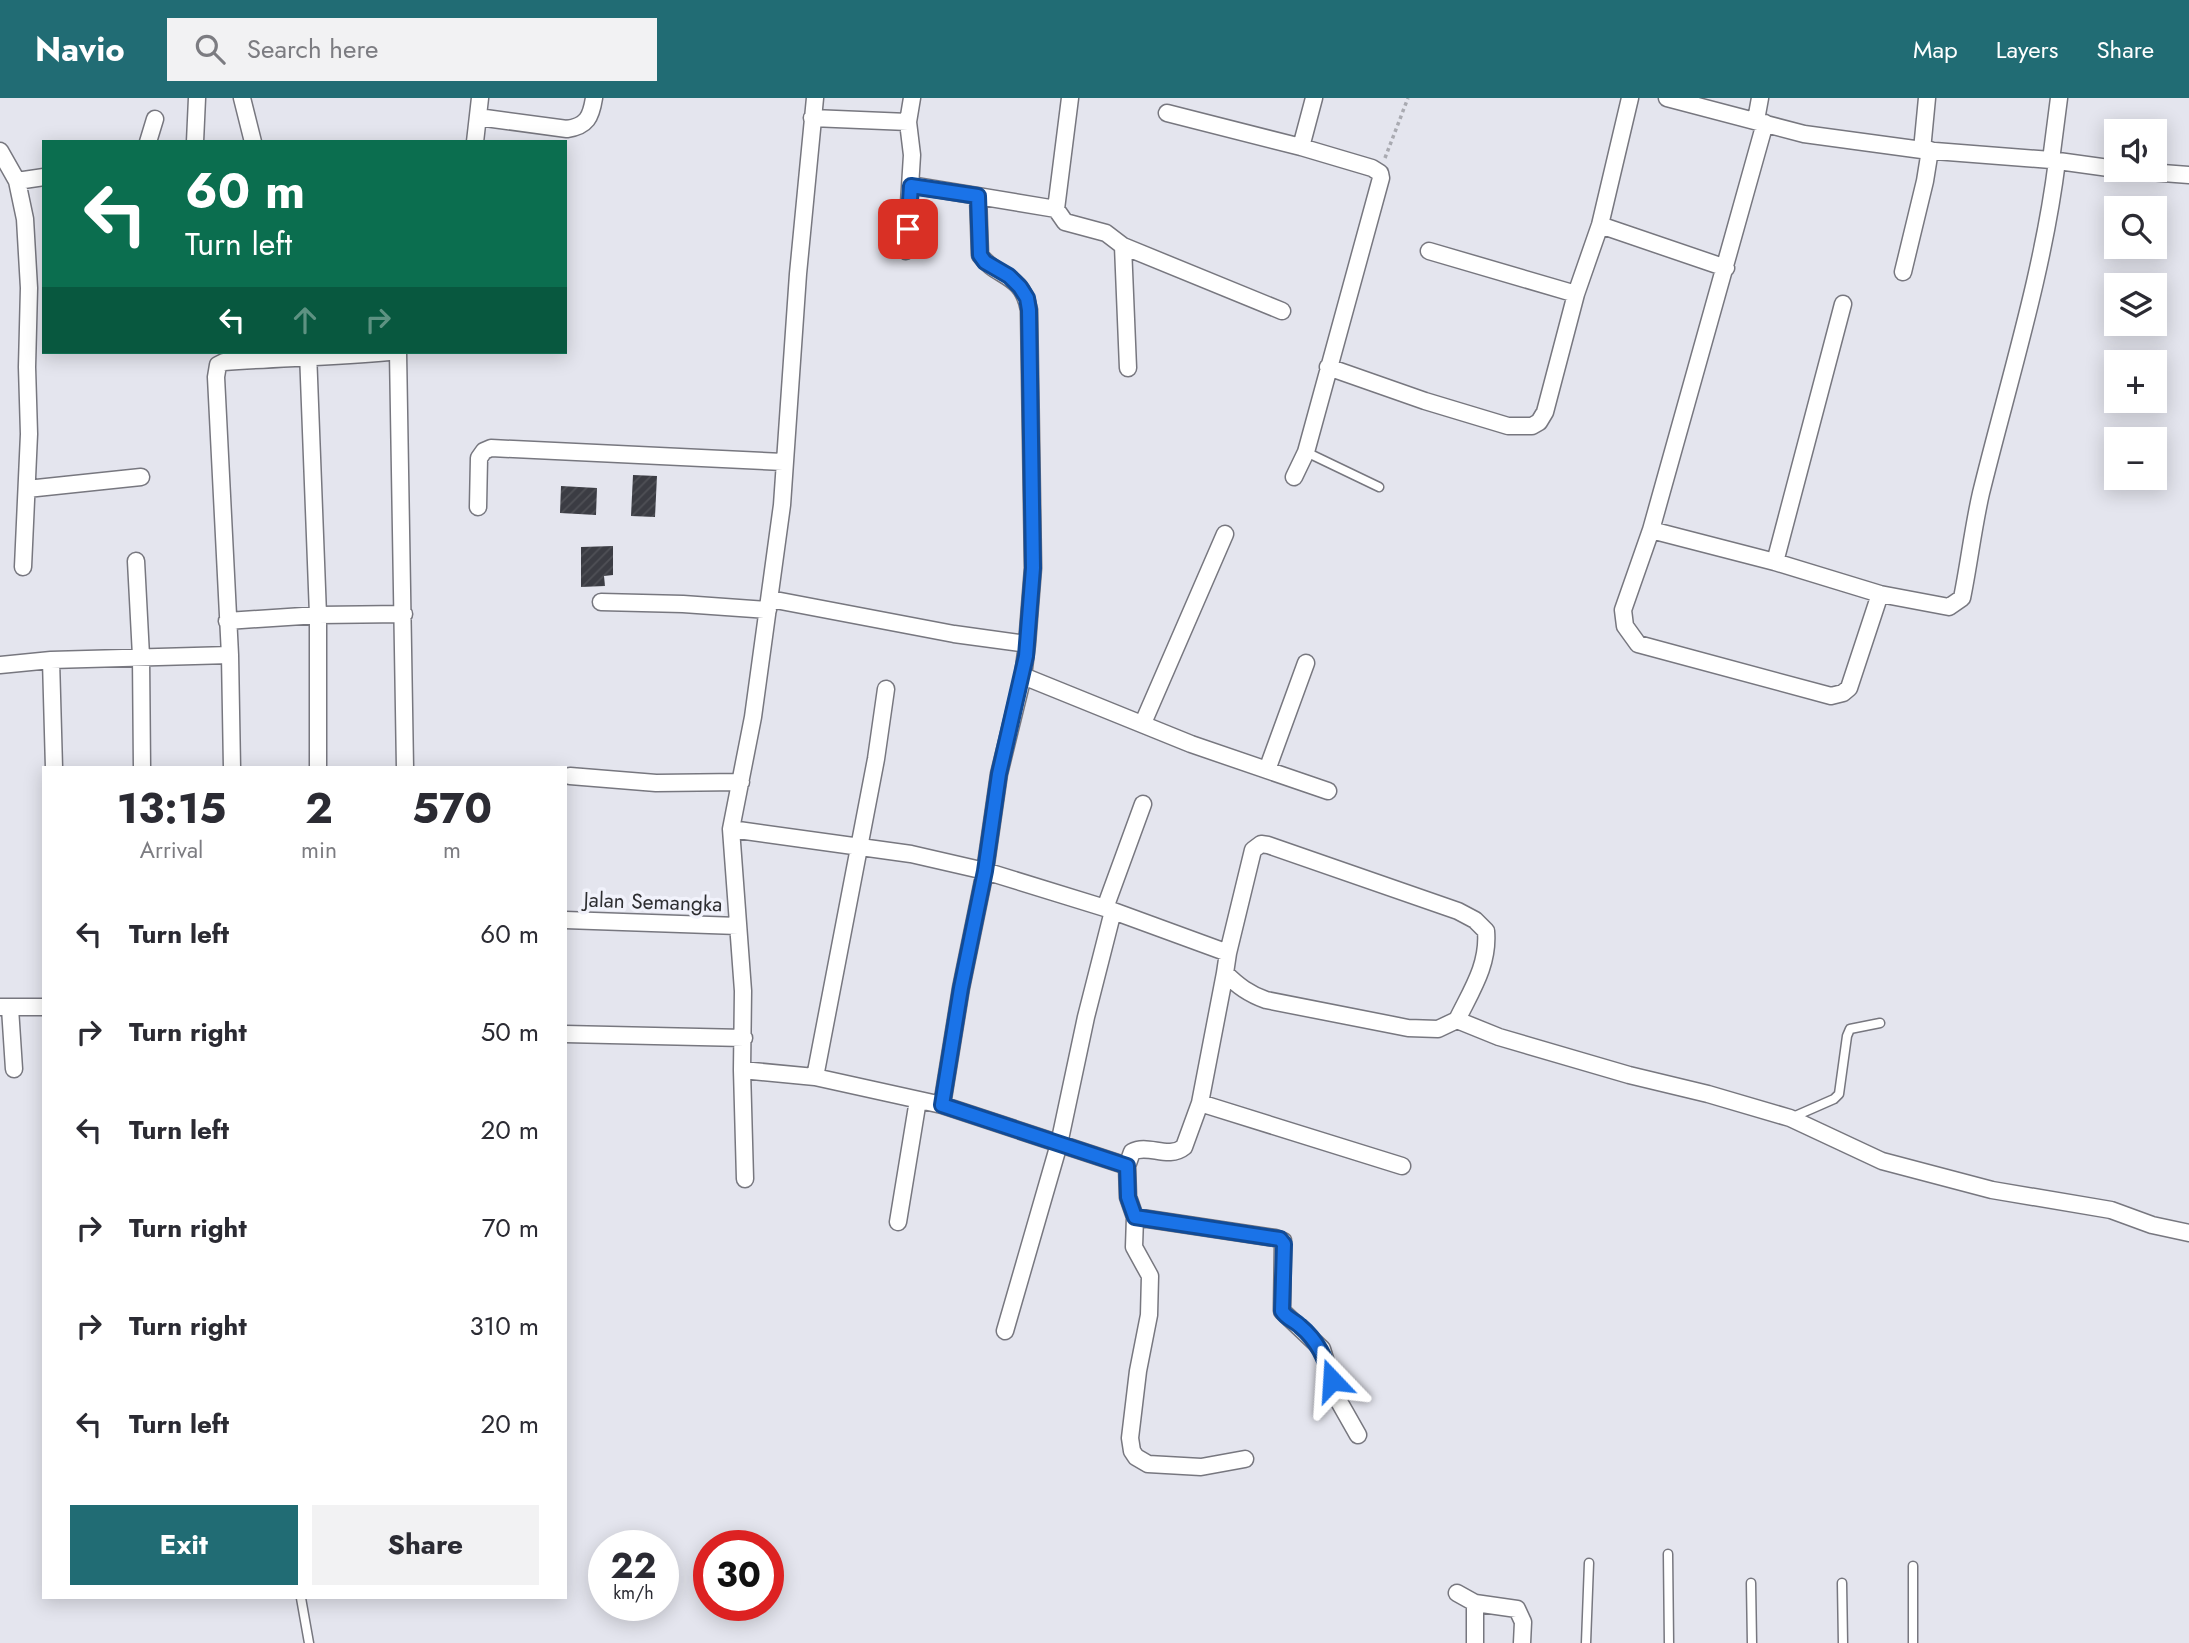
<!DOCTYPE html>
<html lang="en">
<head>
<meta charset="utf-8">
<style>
  body { margin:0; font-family:Jost,sans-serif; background:#f2f2f3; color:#2b2b33; height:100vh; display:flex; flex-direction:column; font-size:26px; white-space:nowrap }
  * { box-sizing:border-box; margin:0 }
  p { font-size:23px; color:#7c7c81 }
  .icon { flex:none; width:38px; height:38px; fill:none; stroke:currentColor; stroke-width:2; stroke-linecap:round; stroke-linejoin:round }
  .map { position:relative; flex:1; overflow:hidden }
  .details { position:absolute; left:42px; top:668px; width:525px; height:833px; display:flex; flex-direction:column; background:#fff; border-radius:0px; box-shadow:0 4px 18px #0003 }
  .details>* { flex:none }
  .hud { position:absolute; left:42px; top:42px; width:525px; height:214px; border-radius:0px; box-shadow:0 4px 18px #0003; background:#0b6e4f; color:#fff; overflow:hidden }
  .buttons { position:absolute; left:2104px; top:21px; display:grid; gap:14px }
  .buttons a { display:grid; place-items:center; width:63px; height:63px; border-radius:0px; background:#fff; box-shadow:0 4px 18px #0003; font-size:35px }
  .speed { position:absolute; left:588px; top:1432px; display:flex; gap:14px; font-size:35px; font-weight:700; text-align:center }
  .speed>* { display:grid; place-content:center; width:91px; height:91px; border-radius:50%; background:#fff; box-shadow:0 4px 18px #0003; line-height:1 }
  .speed small { font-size:18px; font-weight:400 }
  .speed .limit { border:10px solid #d22; background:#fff; color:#111 }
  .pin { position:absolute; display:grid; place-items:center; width:60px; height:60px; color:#fff; margin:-30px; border-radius:14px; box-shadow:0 4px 10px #0006 }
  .me { position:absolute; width:77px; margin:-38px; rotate:340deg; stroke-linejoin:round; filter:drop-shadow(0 0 5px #0008) }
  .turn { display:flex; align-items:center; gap:24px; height:147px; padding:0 28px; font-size:32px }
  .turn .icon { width:91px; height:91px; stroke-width:2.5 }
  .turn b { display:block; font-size:49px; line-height:60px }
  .lanes { display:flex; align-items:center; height:66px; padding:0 28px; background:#0003; justify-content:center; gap:35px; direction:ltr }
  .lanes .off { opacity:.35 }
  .eta { display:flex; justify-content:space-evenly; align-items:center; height:119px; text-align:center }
  .eta b { font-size:42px; font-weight:700; line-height:49px }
  .action { display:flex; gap:14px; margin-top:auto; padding:14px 28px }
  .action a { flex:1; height:80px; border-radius:0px; background:#216c74; color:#fff; font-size:28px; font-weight:700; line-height:80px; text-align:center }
  .action a+a { background:#f2f2f3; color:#2b2b33 }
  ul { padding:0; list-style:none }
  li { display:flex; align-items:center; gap:21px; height:98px; padding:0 28px }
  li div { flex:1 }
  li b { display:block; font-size:26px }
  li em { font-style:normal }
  header { display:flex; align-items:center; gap:42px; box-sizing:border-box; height:98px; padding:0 35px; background:#216c74; color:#fff }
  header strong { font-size:33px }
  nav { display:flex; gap:38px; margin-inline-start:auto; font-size:24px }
  .search { width:490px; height:63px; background:#f2f2f3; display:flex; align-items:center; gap:18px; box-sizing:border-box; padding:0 24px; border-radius:0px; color:#7c7c81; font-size:26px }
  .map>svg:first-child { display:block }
  .building { fill:url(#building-hatch) }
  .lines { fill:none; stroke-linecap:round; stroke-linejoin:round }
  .lane-casing { stroke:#77777f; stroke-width:11 }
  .street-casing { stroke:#77777f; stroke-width:19 }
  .path { stroke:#a9aab1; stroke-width:3.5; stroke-dasharray:3.5 3.5; stroke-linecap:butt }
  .lane { stroke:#fff; stroke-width:8 }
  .street { stroke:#fff; stroke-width:16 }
  .route-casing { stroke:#114b97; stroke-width:18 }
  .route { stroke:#1a73e8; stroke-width:12 }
  .labels { text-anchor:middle; stroke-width:7; stroke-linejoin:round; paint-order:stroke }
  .street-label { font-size:21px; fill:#2e2e31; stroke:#f1f2fb }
</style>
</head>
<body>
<header>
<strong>Navio</strong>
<div class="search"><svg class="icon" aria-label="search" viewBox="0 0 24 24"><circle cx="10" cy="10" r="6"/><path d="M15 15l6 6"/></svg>Search here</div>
<nav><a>Map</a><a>Layers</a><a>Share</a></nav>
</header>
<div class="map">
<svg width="2189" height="1545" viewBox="0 0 2189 1545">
  <defs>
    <pattern id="building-hatch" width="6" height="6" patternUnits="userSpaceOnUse" patternTransform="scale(1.75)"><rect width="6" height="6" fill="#3b3c43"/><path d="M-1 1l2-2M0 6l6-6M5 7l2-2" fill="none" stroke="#4f5056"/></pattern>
  </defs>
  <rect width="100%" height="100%" fill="#e4e5ee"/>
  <path class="building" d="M 633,377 L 657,378 L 655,419 L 631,418 Z
    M 561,388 L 597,390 L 596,417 L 560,415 Z
    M 613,448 L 613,477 L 604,478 L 605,488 L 581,489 L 581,449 Z"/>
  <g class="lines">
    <g class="lane-casing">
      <path id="lane" d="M 1306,354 L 1379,389
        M 1793,1019 L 1834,1001 L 1839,996 L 1847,938 L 1850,931 L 1880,925
        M 1668,1456 L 1669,1545
        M 1913,1468 L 1913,1545
        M 1751,1485 L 1752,1545
        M 1842,1485 L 1843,1545
        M 301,1500 L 309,1545
        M 1586,1545 L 1589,1465"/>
    </g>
    <g class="street-casing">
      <path id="street" d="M 242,0 L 253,44
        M 1667,0 L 1804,36 L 1922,52 L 2051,62 L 2116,71
        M 1167,15 L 1301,49
        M 478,19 L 567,31 C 587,28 591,19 594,0
        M 812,20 L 908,24
        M 1756,22 L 1760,0
        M 1765,25 L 1651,432 L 1775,464 L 1880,496 L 1949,509 L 1962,500 C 1969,466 1973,430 1981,395 C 2008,285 2043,176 2057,63
        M 148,44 L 155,21
        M 195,44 L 197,0
        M 475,44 L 480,0
        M 1922,52 L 1927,0
        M 0,53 L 17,83 L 25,121 L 29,190 L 27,269 L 29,336 L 23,469
        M 2051,62 L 2059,0
        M 2123,72 L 2189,77
        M 17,83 L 44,79
        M 911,87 L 1056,111 L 1065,124 L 1106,135 L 1123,148 L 1282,213
        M 978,98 L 980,157 C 997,181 1022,174 1029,212 L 1033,470 L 1027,546
        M 1056,111 L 1070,0
        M 1600,127 L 1726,170
        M 1123,148 L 1128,270
        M 906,153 L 912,57 L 908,24 L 912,0
        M 1429,153 L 1576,196
        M 1903,174 L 1925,83 L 1930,52
        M 308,254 L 318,517 L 318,670
        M 398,254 L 405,670
        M 1328,269 L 1425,303 L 1508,328 L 1532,328 L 1539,324 L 1545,314 L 1576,196 L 1600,127 L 1630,0
        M 1294,379 L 1306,354 L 1381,80 L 1380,75 L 1372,70 L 1301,49 L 1314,0
        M 27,391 L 141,379
        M 478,409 L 479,360 L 484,353 L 491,350 L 783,364
        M 1651,432 L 1623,512 L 1625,528 L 1638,546 L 1831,598 L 1843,595 L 1849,590 L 1880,496
        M 136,463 L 141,558 L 142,670
        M 1775,464 L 1843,206
        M 770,501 L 954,536 L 1027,546 L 1023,578 L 1191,646 L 1328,693
        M 601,504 L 683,506 L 768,512
        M 227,523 L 318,517 L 404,516
        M 51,562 L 54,670
        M 0,567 L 51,562 L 230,557
        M 1143,625 L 1225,436
        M 232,670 L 230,557 L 216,279 L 218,267 L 224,264 C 279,260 334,259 389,254
        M 1267,672 L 1306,565
        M 570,678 L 656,685 L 741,684
        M 731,731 L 911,756 L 985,773 L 1105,810 L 1228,855 L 1225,875 C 1238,888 1249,896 1266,902 L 1408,930 L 1438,931 L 1457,922 L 1499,939 L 1629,977 L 1708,996 L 1790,1020 L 1882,1063 L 1992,1092 L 2111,1112 L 2152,1127 L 2189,1135
        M 1105,810 L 1143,706
        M 565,822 L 738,828
        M 1228,855 L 1253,752 L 1261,746 L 1268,747 L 1458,813 L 1475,822 L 1486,833 C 1489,867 1471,893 1457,922
        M 1,909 L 44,909
        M 10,910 L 14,971
        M 565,936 L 744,940
        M 742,972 L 815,979 L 942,1007 L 1127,1068 L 1128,1099 L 1135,1119 L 1134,1149 L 1150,1178 L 1149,1217 L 1138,1273 L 1130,1340 L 1132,1353 L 1136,1359 L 1148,1366 L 1201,1369 L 1245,1361
        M 815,979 L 876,661 L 886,591
        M 1200,1005 L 1402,1068
        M 942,1007 L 961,890 L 985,773 L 999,676 L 1023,578
        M 1127,1068 L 1132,1054 C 1148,1045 1168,1062 1184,1049 L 1200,1005 L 1225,875
        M 745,1081 L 742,972 L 743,893 L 731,731 L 753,619 L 782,407 L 798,176 L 815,0
        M 1135,1119 L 1275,1140 L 1283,1143 L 1282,1213 L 1322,1251 L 1337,1300 L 1358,1337
        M 898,1124 L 918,1002
        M 1005,1233 L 1059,1046 L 1086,919 L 1113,813
        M 1457,1495 L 1475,1505 L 1517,1511 L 1523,1524 L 1522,1545
        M 1475,1545 L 1475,1505"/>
    </g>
    <path class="path" d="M 1385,60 L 1408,0"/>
    <use href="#lane" class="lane"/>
    <use href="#street" class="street"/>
  </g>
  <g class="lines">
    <g class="route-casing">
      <path id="route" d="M 908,131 L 911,88 L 978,98 L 980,157 L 985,164 L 1009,178 L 1020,189 L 1027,200 L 1029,212 L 1033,470 L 1026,558 L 999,676 L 985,773 L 961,890 L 942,1007 L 1127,1068 L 1128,1099 L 1135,1119 L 1280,1141 L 1284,1146 L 1282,1213 C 1287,1221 1294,1222 1300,1228 C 1318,1243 1325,1260 1332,1282"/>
    </g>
    <use href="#route" class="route"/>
  </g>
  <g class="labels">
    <g class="street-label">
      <text transform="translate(653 804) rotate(2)" y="7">Jalan Semangka</text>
    </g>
  </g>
</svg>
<div class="buttons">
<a><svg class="icon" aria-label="sound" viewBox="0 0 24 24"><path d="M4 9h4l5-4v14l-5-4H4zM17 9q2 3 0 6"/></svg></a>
<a><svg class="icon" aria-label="search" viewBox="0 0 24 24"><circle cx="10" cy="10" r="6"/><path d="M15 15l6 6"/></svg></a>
<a><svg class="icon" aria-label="layers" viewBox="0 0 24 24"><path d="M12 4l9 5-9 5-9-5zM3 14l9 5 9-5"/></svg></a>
<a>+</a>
<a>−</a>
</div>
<div class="speed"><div>22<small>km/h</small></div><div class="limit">30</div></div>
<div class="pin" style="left:908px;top:131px;background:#d93025"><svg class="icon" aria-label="arrive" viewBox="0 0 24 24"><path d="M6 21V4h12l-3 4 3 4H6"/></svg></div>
<svg class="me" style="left:1332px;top:1282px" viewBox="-20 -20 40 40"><path d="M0-17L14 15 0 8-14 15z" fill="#1a73e8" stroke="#fff" stroke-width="4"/></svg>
<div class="hud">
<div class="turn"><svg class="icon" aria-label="left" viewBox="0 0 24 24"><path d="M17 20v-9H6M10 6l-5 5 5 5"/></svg><div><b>60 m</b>Turn left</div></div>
<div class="lanes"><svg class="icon" aria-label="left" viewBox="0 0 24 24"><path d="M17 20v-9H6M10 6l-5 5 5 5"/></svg><svg class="icon off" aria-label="ahead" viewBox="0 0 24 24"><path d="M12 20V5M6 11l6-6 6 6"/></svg><svg class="icon off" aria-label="right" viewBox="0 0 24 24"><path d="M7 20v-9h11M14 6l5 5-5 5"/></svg></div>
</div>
<section class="details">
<div class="eta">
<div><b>13:15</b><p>Arrival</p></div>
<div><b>2</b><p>min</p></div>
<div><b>570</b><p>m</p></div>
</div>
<ul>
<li><svg class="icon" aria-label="left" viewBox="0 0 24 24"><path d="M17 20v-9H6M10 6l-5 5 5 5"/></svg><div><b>Turn left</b></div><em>60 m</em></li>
<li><svg class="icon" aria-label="right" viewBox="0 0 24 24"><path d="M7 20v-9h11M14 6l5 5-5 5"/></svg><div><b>Turn right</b></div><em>50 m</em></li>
<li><svg class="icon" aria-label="left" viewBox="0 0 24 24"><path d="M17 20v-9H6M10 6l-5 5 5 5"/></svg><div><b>Turn left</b></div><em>20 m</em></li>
<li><svg class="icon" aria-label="right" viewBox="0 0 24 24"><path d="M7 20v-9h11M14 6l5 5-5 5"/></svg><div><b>Turn right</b></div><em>70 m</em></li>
<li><svg class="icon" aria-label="right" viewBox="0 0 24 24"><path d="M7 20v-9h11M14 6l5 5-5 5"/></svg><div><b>Turn right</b></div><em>310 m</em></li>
<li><svg class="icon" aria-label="left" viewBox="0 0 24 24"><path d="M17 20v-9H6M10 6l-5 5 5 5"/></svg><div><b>Turn left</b></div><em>20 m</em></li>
</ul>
<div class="action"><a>Exit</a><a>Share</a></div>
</section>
</div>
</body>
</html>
